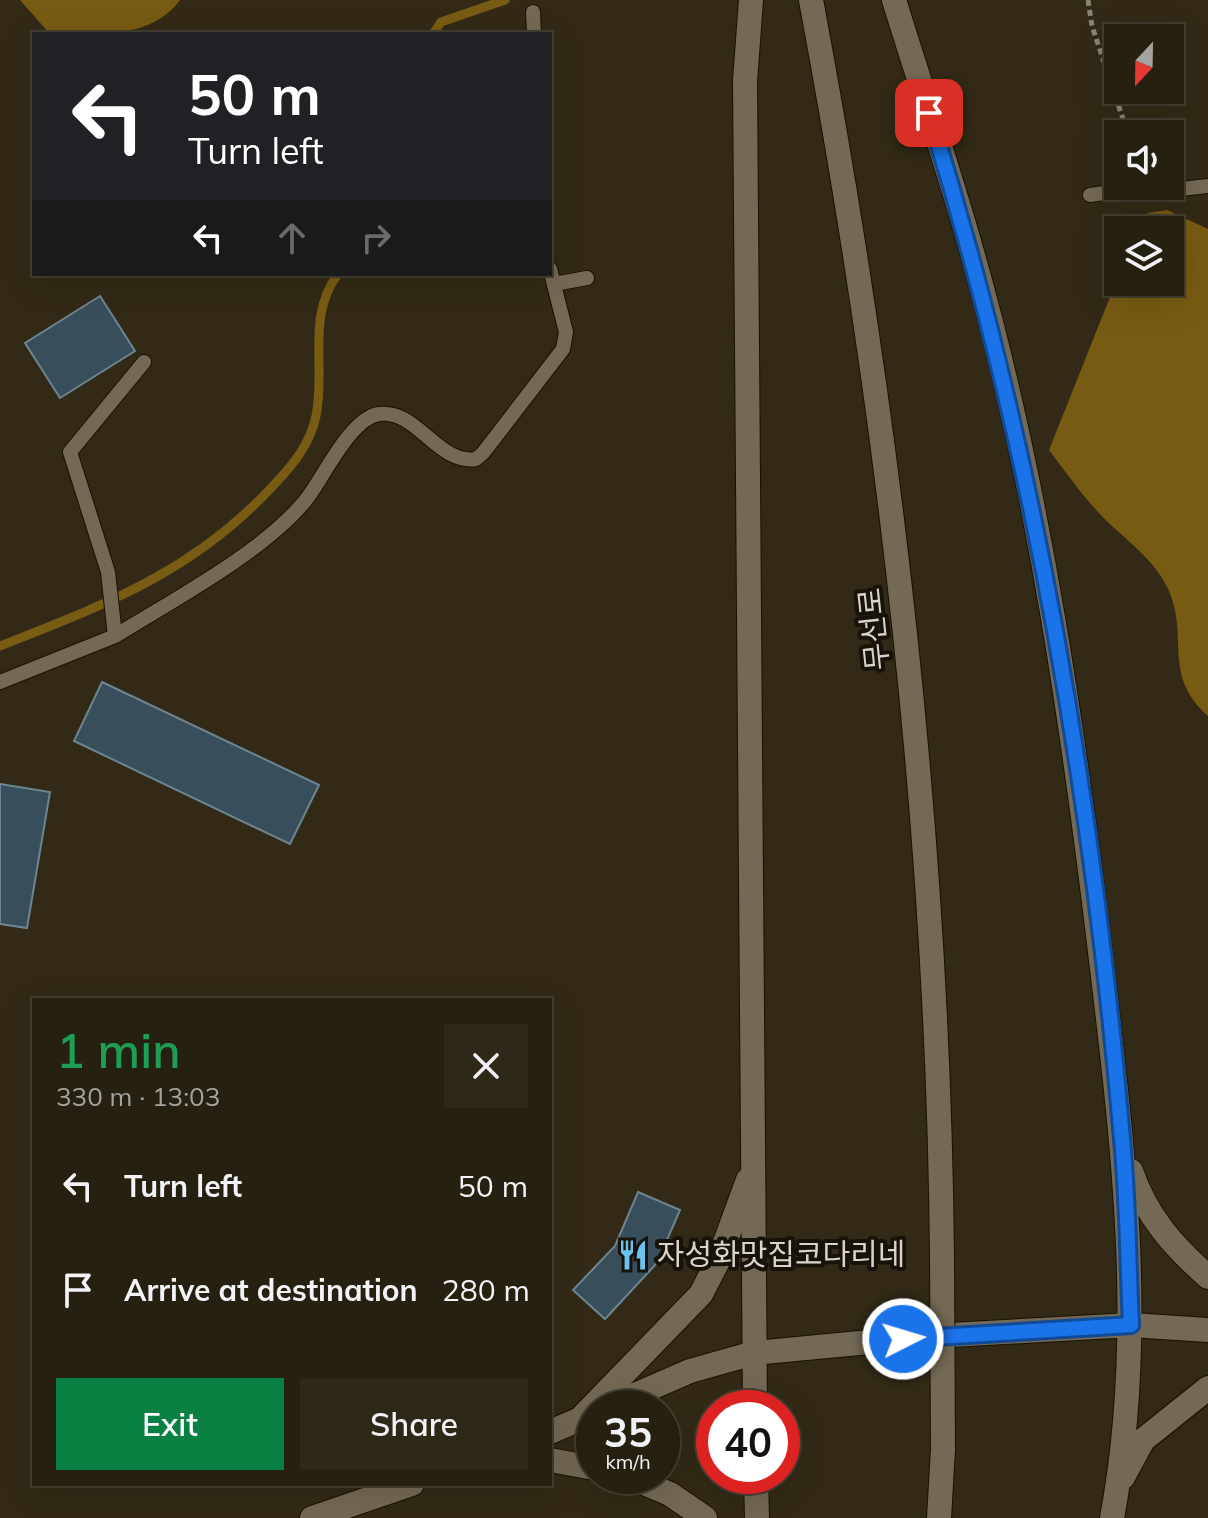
<!DOCTYPE html>
<html lang="en">
<head>
<meta charset="utf-8">
<style>
  body { margin:0; font-family:Mulish,"Noto Sans KR",sans-serif; background:#2e2819; color:#f1f3f6; height:100vh; display:flex; flex-direction:column; font-size:30px; white-space:nowrap }
  * { box-sizing:border-box; margin:0 }
  p { font-size:26px; color:#a4a39f }
  .icon { flex:none; width:44px; height:44px; fill:none; stroke:currentColor; stroke-width:2; stroke-linecap:round; stroke-linejoin:round }
  .map { position:relative; flex:1; overflow:hidden }
  .details { position:absolute; left:32px; top:998px; width:520px; height:488px; display:flex; flex-direction:column; background:#262010; border-radius:0px; box-shadow:0 8px 32px #0002,0 0 0 2px #423e30 }
  .details>* { flex:none }
  .top-card { position:absolute; left:32px; top:32px; width:520px; height:244px; border-radius:0px; box-shadow:0 8px 32px #0002,0 0 0 2px #423e30; background:#202124; color:#fff; overflow:hidden }
  .needle { width:52px; rotate:202deg }
  .tools { position:absolute; left:1104px; top:24px; display:grid; gap:16px }
  .tools a { display:grid; place-items:center; width:80px; height:80px; border-radius:0px; background:#262010; box-shadow:0 8px 32px #0002,0 0 0 2px #423e30; font-size:40px }
  .speed { position:absolute; left:576px; top:1390px; display:flex; gap:16px; font-size:40px; font-weight:700; text-align:center }
  .speed>* { display:grid; place-content:center; width:104px; height:104px; border-radius:50%; background:#262010; box-shadow:0 8px 32px #0002,0 0 0 2px #423e30; line-height:1 }
  .speed small { font-size:20px; font-weight:400 }
  .speed .limit { border:12px solid #d22; background:#fff; color:#111 }
  .pin { position:absolute; display:grid; place-items:center; width:68px; height:68px; color:#fff; margin:-34px; border-radius:16px; box-shadow:0 4px 12px #0006 }
  .me { position:absolute; width:88px; margin:-44px; rotate:85deg; stroke-linejoin:round; filter:drop-shadow(0 0 6px #0008) }
  .turn { display:flex; align-items:center; gap:28px; height:168px; padding:0 24px; font-size:36px }
  .turn .icon { width:104px; height:104px; stroke-width:2.5 }
  .turn b { display:block; font-size:56px; line-height:68px }
  .lanes { display:flex; align-items:center; height:76px; padding:0 24px; background:#0003; justify-content:center; gap:40px; direction:ltr }
  .lanes .off { opacity:.35 }
  .round { display:grid; place-items:center; flex:none; width:84px; height:84px; border-radius:0px; background:#2e2819 }
  .summary { display:flex; align-items:center; justify-content:space-between; height:136px; padding:0 24px }
  h1 { font-size:48px; font-weight:600; line-height:60px; color:#1e9e55 }
  .button { display:flex; gap:16px; margin-top:auto; padding:16px 24px }
  .button a { flex:1; height:92px; border-radius:0px; background:#0b8043; color:#fff; font-size:32px; font-weight:600; line-height:92px; text-align:center }
  .button a+a { background:#2e2819; color:#f1f3f6 }
  ul { padding:0; list-style:none }
  li { display:flex; align-items:center; gap:24px; height:104px; padding:0 24px }
  li div { flex:1 }
  li b { display:block; font-size:30px }
  li em { font-style:normal }
  .map>svg:first-child { display:block }
  .forest { fill:#785b12 }
  .lines { fill:none; stroke-linecap:round; stroke-linejoin:round }
  .stream { stroke:#795c13; stroke-width:9 }
  .building { fill:#384e5a; stroke:#6d8592; stroke-width:2 }
  .service-casing { stroke:#1a1202; stroke-width:16 }
  .tertiary-casing { stroke:#1a1202; stroke-width:26 }
  .path { stroke:#8b8475; stroke-width:5; stroke-dasharray:6 4; stroke-linecap:butt }
  .service { stroke:#736954; stroke-width:14 }
  .tertiary { stroke:#736954; stroke-width:24 }
  .tertiary-bridge-casing { stroke:#1a1202; stroke-width:26; stroke-linecap:butt }
  .tertiary-bridge { stroke:#736954; stroke-width:24 }
  .route-casing { stroke:#114b97; stroke-width:20 }
  .route { stroke:#1a73e8; stroke-width:14 }
  .labels { text-anchor:middle; stroke-width:8; stroke-linejoin:round; paint-order:stroke }
  .street-label { font-size:30px; fill:#d9d3c8; stroke:#17130a }
  .poi-label { font-size:30px; fill:#d9d3c8; stroke:#17130a; text-anchor:start }
</style>
</head>
<body>
<div class="map">
<svg width="1208" height="1518" viewBox="0 0 1208 1518">
  <rect width="100%" height="100%" fill="#322a16"/>
  <path class="forest" d="M 20,0 L 180,0 C 151,40 95,34 50,34 Z
    M 1167,210 L 1208,229 L 1208,716 C 1162,675 1189,638 1169,591 C 1155,558 1122,538 1099,513 C 1081,494 1065,471 1049,450 L 1118,277 L 1118,282 L 1170,282 L 1170,230 L 1137,230 L 1148,213 Z"/>
  <g class="lines">
    <path class="stream" d="M 433,34 L 441,22 L 505,0
      M 0,646 C 106,604 192,573 272,487 C 292,466 310,445 316,416 C 326,368 306,316 338,274"/>
  </g>
  <path class="building" d="M 100,296 L 135,351 L 60,398 L 25,343 Z
    M 102,682 L 319,785 L 290,844 L 74,741 Z
    M 0,784 L 50,792 L 27,928 L 0,924 Z
    M 638,1192 L 680,1210 L 657,1263 L 605,1319 L 573,1290 L 615,1246 Z"/>
  <g class="lines">
    <g class="service-casing">
      <path id="service" d="M 533,12 L 534,34
        M 1165,186 L 1181,189 L 1208,186
        M 1090,195 L 1154,186
        M 554,284 L 587,278
        M 115,636 C 173,600 262,553 305,501 C 323,479 350,418 379,414 C 417,409 438,465 476,459 L 483,453 L 563,349 L 566,332 L 550,269
        M 0,682 L 115,636 L 108,572 L 70,452 L 144,362"/>
    </g>
    <g class="tertiary-casing">
      <path id="tertiary" d="M 751,0 L 745,81 L 755,1408
        M 811,0 C 889,415 938,833 942,1256
        M 894,0 C 920,84 948,167 972,252 C 1040,491 1075,738 1104,985 C 1125,1161 1145,1342 1112,1518
        M 1131,1171 C 1147,1217 1172,1245 1208,1277
        M 605,1408 L 690,1371 L 754,1353 L 933,1336 L 1131,1325 L 1208,1330
        M 580,1419 L 701,1294 L 719,1259 L 748,1180
        M 550,1432 L 592,1414
        M 550,1460 L 594,1468
        M 627,1476 L 670,1494 L 705,1518
        M 756,1476 L 757,1518
        M 1123,1477 L 1143,1440 L 1208,1388
        M 312,1518 L 412,1484
        M 939,1518 L 943,1449"/>
    </g>
    <path class="path" d="M 1088,0 L 1092,26 L 1128,134"/>
    <use href="#service" class="service"/>
    <use href="#tertiary" class="tertiary"/>
    <g class="tertiary-bridge-casing">
      <path id="tertiary-bridge" d="M 942,1256 L 943,1449"/>
    </g>
    <use href="#tertiary-bridge" class="tertiary-bridge"/>
  </g>
  <g class="lines">
    <g class="route-casing">
      <path id="route" d="M 903,1339 L 1131,1325 C 1128,1263 1128,1201 1122,1139 C 1092,791 1033,446 929,113"/>
    </g>
    <use href="#route" class="route"/>
  </g>
  <defs>
    <g id="restaurant-bare" transform="scale(2.4)"><path d="M-5-6h1v4h1v-4h1v4h1v-4h1v5L-1.5 .5V6h-2V.5L-5-1ZM5-6V6H3V1.5H1.5Q1.5-4 5-6Z" fill="#6bc3f2" stroke="#17130a" stroke-width="2.5" paint-order="stroke"/></g>
  </defs>
  <g fill-rule="evenodd">
    <use href="#restaurant-bare" x="633" y="1255"/>
  </g>
  <g class="labels">
    <g class="street-label">
      <text transform="translate(874 629) rotate(-96)" y="10">무선로</text>
    </g>
    <g class="poi-label">
      <text x="657" y="1265">자성화맛집코다리네</text>
    </g>
  </g>
</svg>
<div class="tools">
<a><svg class="needle" viewBox="-14 -14 28 28"><path d="M0-13l5 13h-10z" fill="#e53935"/><path d="M0 13l5-13h-10z" fill="#a4a39f"/></svg></a>
<a><svg class="icon" aria-label="sound" viewBox="0 0 24 24"><path d="M4 9h4l5-4v14l-5-4H4zM17 9q2 3 0 6"/></svg></a>
<a><svg class="icon" aria-label="layers" viewBox="0 0 24 24"><path d="M12 4l9 5-9 5-9-5zM3 14l9 5 9-5"/></svg></a>
</div>
<div class="speed"><div>35<small>km/h</small></div><div class="limit">40</div></div>
<div class="pin" style="left:929px;top:113px;background:#d93025"><svg class="icon" aria-label="arrive" viewBox="0 0 24 24"><path d="M6 21V4h12l-3 4 3 4H6"/></svg></div>
<svg class="me" style="left:903px;top:1339px" viewBox="-20 -20 40 40"><circle r="17" fill="#1a73e8" stroke="#fff" stroke-width="3"/><path d="M0-11L8 9 0 5-8 9z" fill="#fff"/></svg>
<div class="top-card">
<div class="turn"><svg class="icon" aria-label="left" viewBox="0 0 24 24"><path d="M17 20v-9H6M10 6l-5 5 5 5"/></svg><div><b>50 m</b>Turn left</div></div>
<div class="lanes"><svg class="icon" aria-label="left" viewBox="0 0 24 24"><path d="M17 20v-9H6M10 6l-5 5 5 5"/></svg><svg class="icon off" aria-label="ahead" viewBox="0 0 24 24"><path d="M12 20V5M6 11l6-6 6 6"/></svg><svg class="icon off" aria-label="right" viewBox="0 0 24 24"><path d="M7 20v-9h11M14 6l5 5-5 5"/></svg></div>
</div>
<section class="details">
<div class="summary"><div><h1>1 min</h1><p>330 m · 13:03</p></div><a class="round"><svg class="icon" aria-label="close" viewBox="0 0 24 24"><path d="M6 6l12 12M18 6L6 18"/></svg></a></div>
<ul>
<li><svg class="icon" aria-label="left" viewBox="0 0 24 24"><path d="M17 20v-9H6M10 6l-5 5 5 5"/></svg><div><b>Turn left</b></div><em>50 m</em></li>
<li><svg class="icon" aria-label="arrive" viewBox="0 0 24 24"><path d="M6 21V4h12l-3 4 3 4H6"/></svg><div><b>Arrive at destination</b></div><em>280 m</em></li>
</ul>
<div class="button"><a>Exit</a><a>Share</a></div>
</section>
</div>
</body>
</html>
